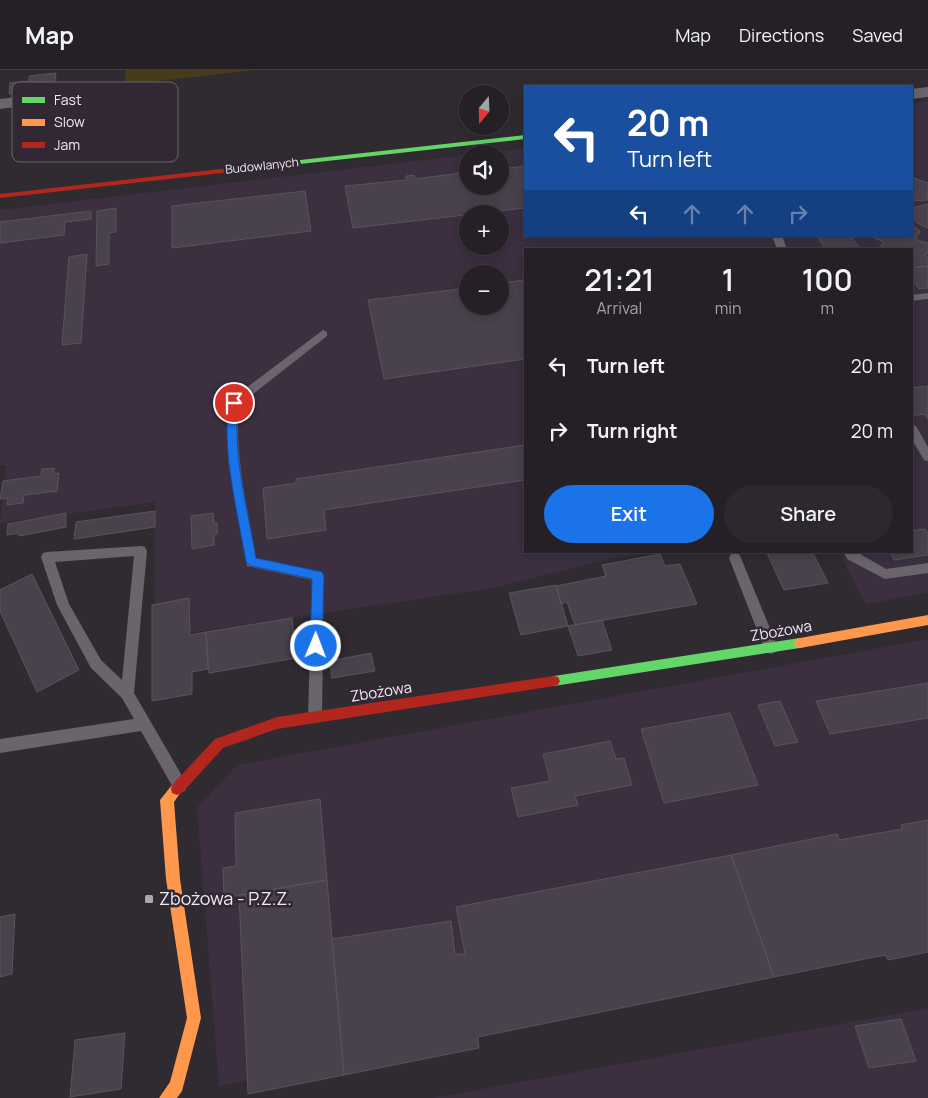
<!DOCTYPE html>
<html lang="en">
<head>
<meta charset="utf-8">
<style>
  body { margin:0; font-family:Manrope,sans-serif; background:#2c282d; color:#f1f3f6; height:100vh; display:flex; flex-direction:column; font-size:19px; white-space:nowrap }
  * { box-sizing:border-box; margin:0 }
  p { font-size:16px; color:#a3a3a7 }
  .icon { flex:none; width:28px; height:28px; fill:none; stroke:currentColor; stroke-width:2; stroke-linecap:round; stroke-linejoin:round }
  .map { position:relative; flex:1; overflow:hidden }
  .drawer { position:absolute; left:524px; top:178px; width:389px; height:305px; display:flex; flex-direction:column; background:#242025; border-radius:0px; box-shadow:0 2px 12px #0003,0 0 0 1px #413e42 }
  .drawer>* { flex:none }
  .guide { position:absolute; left:524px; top:15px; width:389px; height:152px; border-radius:0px; box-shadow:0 2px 12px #0003,0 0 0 1px #413e42; background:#1a4fa0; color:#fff; overflow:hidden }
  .needle { width:32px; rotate:199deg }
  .fabs { position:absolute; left:459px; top:15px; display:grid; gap:10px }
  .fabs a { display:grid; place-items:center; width:50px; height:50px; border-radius:50%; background:#242025; box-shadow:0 2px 12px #0003,0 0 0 1px #413e42; font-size:25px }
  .pin { position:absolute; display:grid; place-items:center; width:42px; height:42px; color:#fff; margin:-21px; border:2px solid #fff; border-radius:50%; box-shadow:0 1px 5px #0007 }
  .me { position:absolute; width:55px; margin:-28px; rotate:1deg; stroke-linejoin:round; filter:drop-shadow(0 0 4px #0008) }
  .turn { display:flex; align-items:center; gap:18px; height:105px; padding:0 20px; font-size:22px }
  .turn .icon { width:65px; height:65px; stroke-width:2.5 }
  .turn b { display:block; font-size:35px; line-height:42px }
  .lanes { display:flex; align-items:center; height:48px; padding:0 20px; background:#0003; justify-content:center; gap:25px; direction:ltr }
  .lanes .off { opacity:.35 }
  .eta { display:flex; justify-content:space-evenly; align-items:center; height:85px; text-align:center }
  .eta b { font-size:30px; font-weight:600; line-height:35px }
  .action { display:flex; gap:10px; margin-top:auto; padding:10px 20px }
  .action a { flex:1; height:58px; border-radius:30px; background:#1a73e8; color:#fff; font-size:20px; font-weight:600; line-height:58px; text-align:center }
  .action a+a { background:#2c282d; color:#f1f3f6 }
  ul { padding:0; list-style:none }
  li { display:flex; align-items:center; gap:15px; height:65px; padding:0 20px }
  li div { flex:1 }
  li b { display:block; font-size:19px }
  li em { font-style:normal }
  header { display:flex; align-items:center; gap:30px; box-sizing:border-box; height:70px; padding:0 25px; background:#242025; border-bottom:1px solid #413e42 }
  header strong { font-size:24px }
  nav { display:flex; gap:28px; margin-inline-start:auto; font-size:18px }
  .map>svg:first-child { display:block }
  .built { fill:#3b2f40; fill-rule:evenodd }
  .green { fill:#473b1d }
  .building { fill:#49424c; stroke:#585459 }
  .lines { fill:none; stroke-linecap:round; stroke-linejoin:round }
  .lane { fill:#6a656c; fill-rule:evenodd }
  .street { fill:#6a656c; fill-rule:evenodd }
  .fast { fill:#63d668; fill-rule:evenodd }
  .slow { fill:#ff974d; fill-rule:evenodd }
  .jam { fill:#b3261e; fill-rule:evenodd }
  .route { fill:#1a73e8; stroke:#114b97 }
  .poi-dot { fill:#aca6ae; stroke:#312834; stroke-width:2 }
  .labels { text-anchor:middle; stroke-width:5; stroke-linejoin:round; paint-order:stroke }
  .far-street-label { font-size:12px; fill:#efe9f1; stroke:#312834 }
  .street-label { font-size:15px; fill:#efe9f1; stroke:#312834 }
  .near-poi-label { font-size:18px; fill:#efe9f1; stroke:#312834; text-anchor:start }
  .key { fill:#312834; stroke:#6a626d; stroke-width:1 }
  .key-label { font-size:14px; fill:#efe9f1 }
</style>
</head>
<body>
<header>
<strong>Map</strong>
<nav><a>Map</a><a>Directions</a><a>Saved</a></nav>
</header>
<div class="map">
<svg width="928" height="1028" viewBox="0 0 928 1028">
  <rect width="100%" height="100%" fill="#302b31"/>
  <path class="built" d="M 928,31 L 928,523 L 866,534 L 838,481 L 911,481 L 911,179 L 525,179 L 525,481 L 665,481 L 618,487 L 493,518 L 155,568 L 155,432 L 0,453 L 6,395 L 0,395 L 0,140 L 467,85 L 468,116 L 500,116 L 500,84 L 479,84 L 525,78 L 525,166 L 911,166 L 911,33 ZM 468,144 L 500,144 L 500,176 L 468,176 ZM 468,204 L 500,204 L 500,236 L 468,236 Z
    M 928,569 L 928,875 L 219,1016 L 197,738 L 237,695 Z
    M 928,938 L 928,1028 L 432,1028 Z"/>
  <path class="green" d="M 126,0 L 255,0 L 124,15 Z"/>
  <path class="building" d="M 56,3 L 54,20 L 9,24 L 10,13 L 29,11 L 29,6 Z
    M 525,96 L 525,138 L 353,158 L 345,116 L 406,110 L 406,106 L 414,105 L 415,109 L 468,102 L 468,116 L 500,116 L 500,99 Z
    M 911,107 L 928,113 L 928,130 L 911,131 Z
    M 305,121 L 311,161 L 172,178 L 172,136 Z
    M 927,134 L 928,134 L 928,158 L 917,153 L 912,145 L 915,137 Z
    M 116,138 L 116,162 L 109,163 L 109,194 L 96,196 L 97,141 Z
    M 91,141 L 91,149 L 65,152 L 64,165 L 0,173 L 0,152 Z
    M 911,155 L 919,160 L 920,163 L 916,167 L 917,170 L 928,173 L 928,184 L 924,185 L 928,188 L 928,196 L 911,198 L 911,179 L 878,179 L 883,173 L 882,171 L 869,166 L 911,166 Z
    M 817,166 L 851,166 L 860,179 L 825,179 Z
    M 87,184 L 81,273 L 62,275 L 69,187 Z
    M 928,196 L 928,218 L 919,219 L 911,208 L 911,198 Z
    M 525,210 L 525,289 L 384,309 L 368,230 L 468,218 L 468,236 L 500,236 L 500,213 Z
    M 928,316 L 928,349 L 924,344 L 911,346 L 911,318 Z
    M 525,375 L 525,410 L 324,440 L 326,460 L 267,469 L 263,418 L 296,413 L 296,409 Z
    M 54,398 L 54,404 L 59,403 L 57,421 L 24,425 L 23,433 L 7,435 L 8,428 L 0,429 L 3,411 L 41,406 L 42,399 Z
    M 155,441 L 155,457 L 74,469 L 76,452 Z
    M 66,443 L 66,457 L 19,466 L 19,463 L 7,465 L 8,454 Z
    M 213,443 L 214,453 L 217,453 L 217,464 L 214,464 L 214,475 L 192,479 L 191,446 Z
    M 925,459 L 928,463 L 928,485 L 894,490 L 889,481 L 911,481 L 911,461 Z
    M 766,481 L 812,481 L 828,513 L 784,520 Z
    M 660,484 L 665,496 L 680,494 L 697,534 L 575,555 L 567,532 L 561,534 L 556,516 L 606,506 L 602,495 Z
    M 32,504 L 79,600 L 37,622 L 0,541 L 0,520 Z
    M 556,515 L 568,556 L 521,565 L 509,523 Z
    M 189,528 L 190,565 L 206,562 L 208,599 L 192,602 L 192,624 L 152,631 L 152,535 Z
    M 292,548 L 296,588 L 209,603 L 206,562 Z
    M 602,550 L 612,580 L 578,586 L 568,556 Z
    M 371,583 L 375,601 L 332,608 L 330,591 Z
    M 928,613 L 928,648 L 830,664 L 816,631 Z
    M 780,631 L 798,672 L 775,676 L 758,635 Z
    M 730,643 L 758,715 L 664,733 L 641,659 Z
    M 610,671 L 616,689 L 624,688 L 632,715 L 575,726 L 578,735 L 518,747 L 511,718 L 550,711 L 543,684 Z
    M 320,729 L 327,810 L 224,828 L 223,798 L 236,796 L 235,743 Z
    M 928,750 L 928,882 L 888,890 L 885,885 L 774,907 L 731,785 L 837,764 L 839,770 L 902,759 L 901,755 Z
    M 731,785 L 774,907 L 478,967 L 479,978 L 344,1005 L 332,869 L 451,851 L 455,884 L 465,884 L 456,837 Z
    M 327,810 L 344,1005 L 248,1024 L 239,825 Z
    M 15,844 L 12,904 L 0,907 L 0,847 Z
    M 901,949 L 916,991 L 869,998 L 855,956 Z
    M 125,963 L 121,1019 L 70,1027 L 75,970 Z"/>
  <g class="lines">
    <path class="lane" d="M 772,166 L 782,166 L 787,179 L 777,179 Z
      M 928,223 L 928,229 L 911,231 L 911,225 Z
      M 323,260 L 327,262 L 327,266 L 239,335 C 234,387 248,437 256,488 L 318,501 L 322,502 L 324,506 L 322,647 L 320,652 L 315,653 L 310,652 L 308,647 L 312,510 L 247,496 L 228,391 L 227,351 L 230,330 Z
      M 911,355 L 916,356 L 928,377 L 928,391 L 924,390 L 911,368 Z
      M 141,476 L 145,477 L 147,481 L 134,623 L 185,711 L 187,716 L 185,721 L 180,723 L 175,721 L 141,661 L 0,683 L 0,669 L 134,649 L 122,628 L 91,598 L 57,535 L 41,487 L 43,483 L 47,482 ZM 134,486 L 122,610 L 101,590 L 69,534 L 55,492 Z
      M 843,481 L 855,481 L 886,499 L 928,493 L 928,503 L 885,509 L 847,489 Z
      M 735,483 L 739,484 L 741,488 L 778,578 L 776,582 L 771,584 L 766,582 L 764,578 L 729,488 L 731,484 Z"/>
    <path class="street" d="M 928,17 L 928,27 L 911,29 L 911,19 Z
      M 69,21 L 75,23 L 77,26 L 75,29 L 0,39 L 0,29 Z"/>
    <path class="fast" d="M 525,65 L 525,69 L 282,96 L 278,94 L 282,92 Z
      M 800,568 L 804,569 L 806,573 L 804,577 L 800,578 L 554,616 L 550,615 L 548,611 L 550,607 L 554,606 Z"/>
    <path class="slow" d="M 928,545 L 928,555 L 800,578 L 796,577 L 794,573 L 796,569 L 800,568 Z
      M 177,713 L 182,715 L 183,719 L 174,732 L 180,809 L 201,948 L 182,1021 L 177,1028 L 159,1028 L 170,1012 L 187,948 L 166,809 L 160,730 L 172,715 Z"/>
    <path class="jam" d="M 282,92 L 285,92 L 285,96 L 0,128 L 0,124 Z
      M 554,606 L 558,607 L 560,611 L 558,615 L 554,616 L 277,659 L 223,678 L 182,723 L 177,725 L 172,723 L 171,719 L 172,715 L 215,669 L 277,647 Z"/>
  </g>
  <path class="route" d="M 234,329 L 239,333 C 231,379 248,441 256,488 L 318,501 L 322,502 L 324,506 L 322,576 L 321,580 L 316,582 L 312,580 L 310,576 L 312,509 L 251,496 L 246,492 C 238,445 221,378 229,333 Z"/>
  <rect class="poi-dot" x="144" y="824" width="10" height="10" rx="2.5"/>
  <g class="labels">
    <g class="far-street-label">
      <text transform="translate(262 96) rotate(-6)" y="4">Budowlanych</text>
    </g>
    <g class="street-label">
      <text transform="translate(781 561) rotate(-10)" y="5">Zbożowa</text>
      <text transform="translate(381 622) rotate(-9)" y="5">Zbożowa</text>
    </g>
    <g class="near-poi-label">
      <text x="159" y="835">Zbożowa - P.Z.Z.</text>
    </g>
  </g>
  <rect x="12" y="12" width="166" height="80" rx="8" class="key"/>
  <rect x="22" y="27" width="23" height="6" fill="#63d668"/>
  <rect x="22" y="49" width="23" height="7" fill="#ff974d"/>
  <rect x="22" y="72" width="23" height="6" fill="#b3261e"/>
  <g class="key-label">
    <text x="54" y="35">Fast</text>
    <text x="54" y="57">Slow</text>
    <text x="54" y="80">Jam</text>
  </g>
</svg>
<div class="fabs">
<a><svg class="needle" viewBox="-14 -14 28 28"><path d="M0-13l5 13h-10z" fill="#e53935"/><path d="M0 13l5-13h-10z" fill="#a3a3a7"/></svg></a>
<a><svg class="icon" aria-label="sound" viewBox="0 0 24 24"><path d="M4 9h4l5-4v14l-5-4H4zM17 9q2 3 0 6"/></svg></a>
<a>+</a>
<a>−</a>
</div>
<div class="pin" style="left:234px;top:333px;background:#d93025"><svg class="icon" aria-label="arrive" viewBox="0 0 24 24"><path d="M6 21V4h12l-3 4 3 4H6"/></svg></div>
<svg class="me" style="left:316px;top:576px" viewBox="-20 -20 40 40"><circle r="17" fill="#1a73e8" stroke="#fff" stroke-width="3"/><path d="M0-11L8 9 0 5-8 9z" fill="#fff"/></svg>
<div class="guide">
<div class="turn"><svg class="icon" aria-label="left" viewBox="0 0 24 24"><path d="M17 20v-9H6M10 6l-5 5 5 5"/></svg><div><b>20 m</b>Turn left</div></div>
<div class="lanes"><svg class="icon" aria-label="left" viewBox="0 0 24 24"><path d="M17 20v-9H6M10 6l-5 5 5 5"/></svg><svg class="icon off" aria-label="ahead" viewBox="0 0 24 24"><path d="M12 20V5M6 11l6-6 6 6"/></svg><svg class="icon off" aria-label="ahead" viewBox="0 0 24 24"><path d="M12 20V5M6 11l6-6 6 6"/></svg><svg class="icon off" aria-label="right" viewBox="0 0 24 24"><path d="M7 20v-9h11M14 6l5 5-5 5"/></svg></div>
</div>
<section class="drawer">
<div class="eta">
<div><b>21:21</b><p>Arrival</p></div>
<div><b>1</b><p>min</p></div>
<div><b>100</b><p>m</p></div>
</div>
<ul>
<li><svg class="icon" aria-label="left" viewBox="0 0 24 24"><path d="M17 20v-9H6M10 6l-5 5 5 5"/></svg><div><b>Turn left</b></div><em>20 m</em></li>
<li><svg class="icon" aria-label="right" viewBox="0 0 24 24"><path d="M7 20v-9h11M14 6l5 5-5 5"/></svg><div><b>Turn right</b></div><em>20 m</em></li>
</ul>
<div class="action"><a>Exit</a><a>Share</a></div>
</section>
</div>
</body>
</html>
